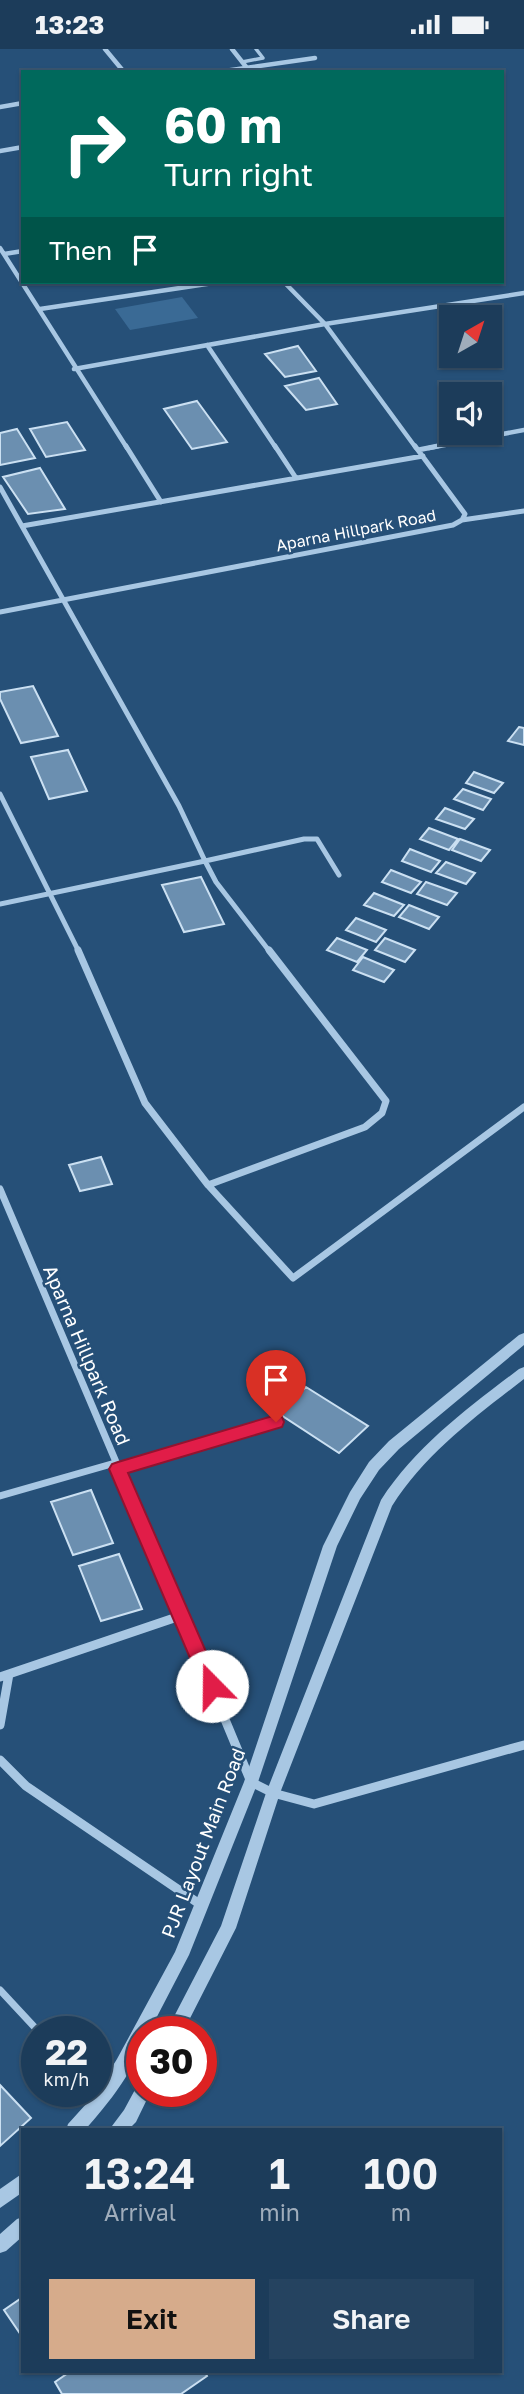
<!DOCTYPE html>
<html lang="en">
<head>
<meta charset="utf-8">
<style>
  body { margin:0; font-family:"Golos Text",sans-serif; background:#254360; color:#f1f3f6; height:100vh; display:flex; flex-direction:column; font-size:26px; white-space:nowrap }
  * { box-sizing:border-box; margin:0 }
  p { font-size:23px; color:#a0adbb }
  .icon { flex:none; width:38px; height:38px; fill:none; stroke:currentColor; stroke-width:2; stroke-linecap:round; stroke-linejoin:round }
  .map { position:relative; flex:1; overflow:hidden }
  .drawer { position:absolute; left:21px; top:2079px; width:481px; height:245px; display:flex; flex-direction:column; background:#1c3c5a; border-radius:0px; box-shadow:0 2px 5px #0004,0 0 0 2px #3a5670 }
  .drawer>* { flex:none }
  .guide { position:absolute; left:21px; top:21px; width:483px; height:214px; border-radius:0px; box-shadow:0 2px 5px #0004,0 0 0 2px #3a5670; background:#00695c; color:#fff; overflow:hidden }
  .needle { width:46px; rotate:39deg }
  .buttons { position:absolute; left:439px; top:256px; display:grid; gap:14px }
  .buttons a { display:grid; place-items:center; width:63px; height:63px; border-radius:0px; background:#1c3c5a; box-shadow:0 2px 5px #0004,0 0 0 2px #3a5670; font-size:35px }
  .speed { position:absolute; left:21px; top:1967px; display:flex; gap:14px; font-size:35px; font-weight:700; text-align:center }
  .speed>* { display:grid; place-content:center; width:91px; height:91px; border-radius:50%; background:#1c3c5a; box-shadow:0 2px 5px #0004,0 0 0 2px #3a5670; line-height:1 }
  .speed small { font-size:18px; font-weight:400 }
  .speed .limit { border:10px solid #d22; background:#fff; color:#111 }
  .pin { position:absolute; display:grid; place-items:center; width:60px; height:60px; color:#fff; margin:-72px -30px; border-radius:50% 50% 50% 0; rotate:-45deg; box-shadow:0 0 7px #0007 }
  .pin .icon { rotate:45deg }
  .me { position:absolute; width:77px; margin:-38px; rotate:338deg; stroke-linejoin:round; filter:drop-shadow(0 0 5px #0008) }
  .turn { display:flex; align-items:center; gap:24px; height:147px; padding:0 28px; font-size:32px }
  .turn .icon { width:91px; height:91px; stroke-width:2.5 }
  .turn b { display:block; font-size:49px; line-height:60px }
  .then { display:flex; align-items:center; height:66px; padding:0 28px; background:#0003; gap:14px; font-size:26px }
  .eta { display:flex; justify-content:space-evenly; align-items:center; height:119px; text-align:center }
  .eta b { font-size:42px; font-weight:600; line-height:49px }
  .button { display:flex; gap:14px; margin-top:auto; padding:14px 28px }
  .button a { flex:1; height:80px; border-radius:0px; background:#d6ab8b; color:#111; font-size:28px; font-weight:600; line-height:80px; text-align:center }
  .button a+a { background:#254360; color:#f1f3f6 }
  .status { display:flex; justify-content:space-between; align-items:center; height:49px; padding:0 35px; background:#1c3c5a; direction:ltr }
  .status svg { height:19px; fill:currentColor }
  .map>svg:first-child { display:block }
  .green { fill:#3a6a95 }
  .building { fill:#6b8fb0; stroke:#cbe0f2; stroke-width:2 }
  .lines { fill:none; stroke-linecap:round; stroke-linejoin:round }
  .service-far1 { stroke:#a8c7e3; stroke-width:3.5 }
  .service { stroke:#a8c7e3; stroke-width:7 }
  .minor-far3 { stroke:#a8c7e3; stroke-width:4.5 }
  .minor-far2 { stroke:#a8c7e3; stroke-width:5 }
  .minor-far1 { stroke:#a8c7e3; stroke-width:7 }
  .minor { stroke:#a8c7e3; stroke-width:9 }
  .tertiary { fill:#a8c7e3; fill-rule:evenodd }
  .route { fill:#e11d48; stroke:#92132f; stroke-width:2 }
  .labels { text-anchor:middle; stroke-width:5; stroke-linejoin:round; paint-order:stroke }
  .far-street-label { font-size:16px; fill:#fff; stroke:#265078 }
  .street-label { font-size:19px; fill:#fff; stroke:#265078 }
</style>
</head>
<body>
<div class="status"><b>13:23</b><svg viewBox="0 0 49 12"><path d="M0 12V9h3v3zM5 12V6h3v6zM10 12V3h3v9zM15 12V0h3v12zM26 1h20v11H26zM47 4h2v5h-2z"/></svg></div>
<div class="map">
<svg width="524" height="2345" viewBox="0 0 524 2345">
  <rect width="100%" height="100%" fill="#265078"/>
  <path class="green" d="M 182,248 L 198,269 L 130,281 L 115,260 Z"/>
  <path class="building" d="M 298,297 L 316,322 L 285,328 L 265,305 Z
    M 319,329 L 337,355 L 306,361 L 285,337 Z
    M 197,352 L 227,393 L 192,400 L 164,360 Z
    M 67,373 L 85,401 L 46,408 L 30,380 Z
    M 17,380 L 35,409 L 0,416 L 0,384 Z
    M 40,419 L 65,460 L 28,465 L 3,428 Z
    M 33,637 L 58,687 L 21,694 L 0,650 L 0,643 Z
    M 519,678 L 524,679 L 524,696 L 508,692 Z
    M 68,701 L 87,742 L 49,750 L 31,708 Z
    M 474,723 L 503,734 L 494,744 L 466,734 Z
    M 463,740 L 491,750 L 483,761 L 454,750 Z
    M 445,759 L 474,770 L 465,780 L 436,770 Z
    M 429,779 L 458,790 L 449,801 L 420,790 Z
    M 460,790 L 490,801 L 481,812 L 452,801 Z
    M 410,800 L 440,812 L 431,823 L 402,812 Z
    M 446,813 L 475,824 L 466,835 L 436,824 Z
    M 391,821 L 421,833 L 411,844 L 382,833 Z
    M 201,828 L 224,875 L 184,883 L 162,836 Z
    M 426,833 L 457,844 L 447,856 L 417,845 Z
    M 374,844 L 404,856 L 394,867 L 364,856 Z
    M 409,856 L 439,868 L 429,880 L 399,868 Z
    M 356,869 L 386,881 L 376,893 L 346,881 Z
    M 337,889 L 367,901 L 357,913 L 327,901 Z
    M 385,889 L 415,901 L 405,913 L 375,901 Z
    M 363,908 L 394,921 L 384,933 L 353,921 Z
    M 101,1108 L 112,1135 L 80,1142 L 69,1116 Z
    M 306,1338 L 368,1377 L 339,1404 L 278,1364 Z
    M 91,1441 L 113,1494 L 73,1506 L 51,1453 Z
    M 119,1505 L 142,1560 L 101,1572 L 79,1517 Z
    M 0,2036 L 31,2069 L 0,2097 Z
    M 23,2248 L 23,2289 L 4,2261 Z
    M 71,2322 L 204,2322 L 207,2327 L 181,2345 L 62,2345 L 55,2333 Z"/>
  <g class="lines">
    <path class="service-far1" d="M 242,13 L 263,9 L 256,0"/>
    <path class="service" d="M 0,1941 L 39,1983"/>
    <path class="minor-far3" d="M 105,0 L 124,23
      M 232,0 L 247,19
      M 217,23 L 315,9
      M 0,58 L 23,54
      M 0,102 L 23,98
      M 0,199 L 127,399
      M 4,205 L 23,202
      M 284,233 L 325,275 L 416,399
      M 40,260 L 220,233
      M 207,296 L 276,399
      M 74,320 L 325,275 L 524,244
      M 429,399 L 524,381"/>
    <path class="minor-far2" d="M 126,397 L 161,453
      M 275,397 L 296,429
      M 418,401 L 438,397
      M 0,438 L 179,757 L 205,812 L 304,790 L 317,790 L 339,826
      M 462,471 L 524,462
      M 22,477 L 423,407
      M 0,563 L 453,476 L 462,471 L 465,465 L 415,397
      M 0,745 L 79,903
      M 0,855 L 205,812 L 216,833 L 270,903"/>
    <path class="minor-far1" d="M 78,901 L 145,1054 L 208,1136 L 293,1229 L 524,1058
      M 208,1136 L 365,1078 L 382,1064 L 386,1052 L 269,901
      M 0,1140 L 170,1540
      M 118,1420 L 276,1373
      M 0,1447 L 115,1414"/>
    <path class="minor" d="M 170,1538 L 251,1733 L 273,1744 L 314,1755 L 524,1696
      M 0,1628 L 183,1566
      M 0,1676 L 9,1625
      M 0,1711 L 26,1737 L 201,1856"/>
    <path class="tertiary" d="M 524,1284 L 524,1296 L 399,1400 L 379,1421 L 360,1450 L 337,1497 L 258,1733 L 189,1906 L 149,1983 L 142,1983 C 142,2015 106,2057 85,2081 L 66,2081 L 68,2075 L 96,2044 L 117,2010 L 175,1903 L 244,1733 L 323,1497 L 350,1443 L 369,1413 L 389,1392 L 519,1286 Z
      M 524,1318 L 524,1330 C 475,1368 426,1404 392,1457 L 280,1744 L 236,1879 L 183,1983 L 166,1983 L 221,1877 L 266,1744 L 381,1451 C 417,1396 468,1359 519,1320 Z
      M 142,2035 L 142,2042 L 151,2042 L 136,2073 L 128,2081 L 109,2081 L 124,2061 L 137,2037 Z
      M 23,2124 L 23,2143 L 0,2159 L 0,2140 Z
      M 23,2168 L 23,2187 L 6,2202 L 0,2204 L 0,2185 L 17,2170 Z"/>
  </g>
  <path class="route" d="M 276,1366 L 282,1368 L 284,1373 L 282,1378 L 128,1424 L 221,1637 L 218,1643 L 212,1645 L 205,1643 L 202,1637 L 109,1420 L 112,1415 L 118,1413 Z"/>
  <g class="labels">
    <g class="far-street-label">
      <text transform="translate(356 481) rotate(-11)" y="6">Aparna Hillpark Road</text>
    </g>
    <g class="street-label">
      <text transform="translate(87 1306) rotate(67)" y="7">Aparna Hillpark Road</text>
      <text transform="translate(203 1794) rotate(-69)" y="7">PJR Layout Main Road</text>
    </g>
  </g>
</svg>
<div class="buttons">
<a><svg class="needle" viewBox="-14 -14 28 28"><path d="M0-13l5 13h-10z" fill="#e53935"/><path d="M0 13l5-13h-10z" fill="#a0adbb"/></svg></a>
<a><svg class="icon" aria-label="sound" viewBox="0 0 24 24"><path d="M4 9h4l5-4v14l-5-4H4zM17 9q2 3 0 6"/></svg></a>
</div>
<div class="speed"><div>22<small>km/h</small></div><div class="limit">30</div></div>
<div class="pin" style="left:276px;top:1373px;background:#d93025"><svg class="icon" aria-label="arrive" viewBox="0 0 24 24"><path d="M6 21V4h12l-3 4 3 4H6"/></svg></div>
<svg class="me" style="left:212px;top:1637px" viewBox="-20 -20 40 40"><circle r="19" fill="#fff"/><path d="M0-13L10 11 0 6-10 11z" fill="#e11d48"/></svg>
<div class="guide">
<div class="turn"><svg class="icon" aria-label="right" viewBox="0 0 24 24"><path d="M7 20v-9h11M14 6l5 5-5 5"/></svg><div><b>60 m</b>Turn right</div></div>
<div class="then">Then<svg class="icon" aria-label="arrive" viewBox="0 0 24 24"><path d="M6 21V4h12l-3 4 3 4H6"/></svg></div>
</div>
<section class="drawer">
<div class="eta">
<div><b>13:24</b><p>Arrival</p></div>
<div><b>1</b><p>min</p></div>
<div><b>100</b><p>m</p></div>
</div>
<div class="button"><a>Exit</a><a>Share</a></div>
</section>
</div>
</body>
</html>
